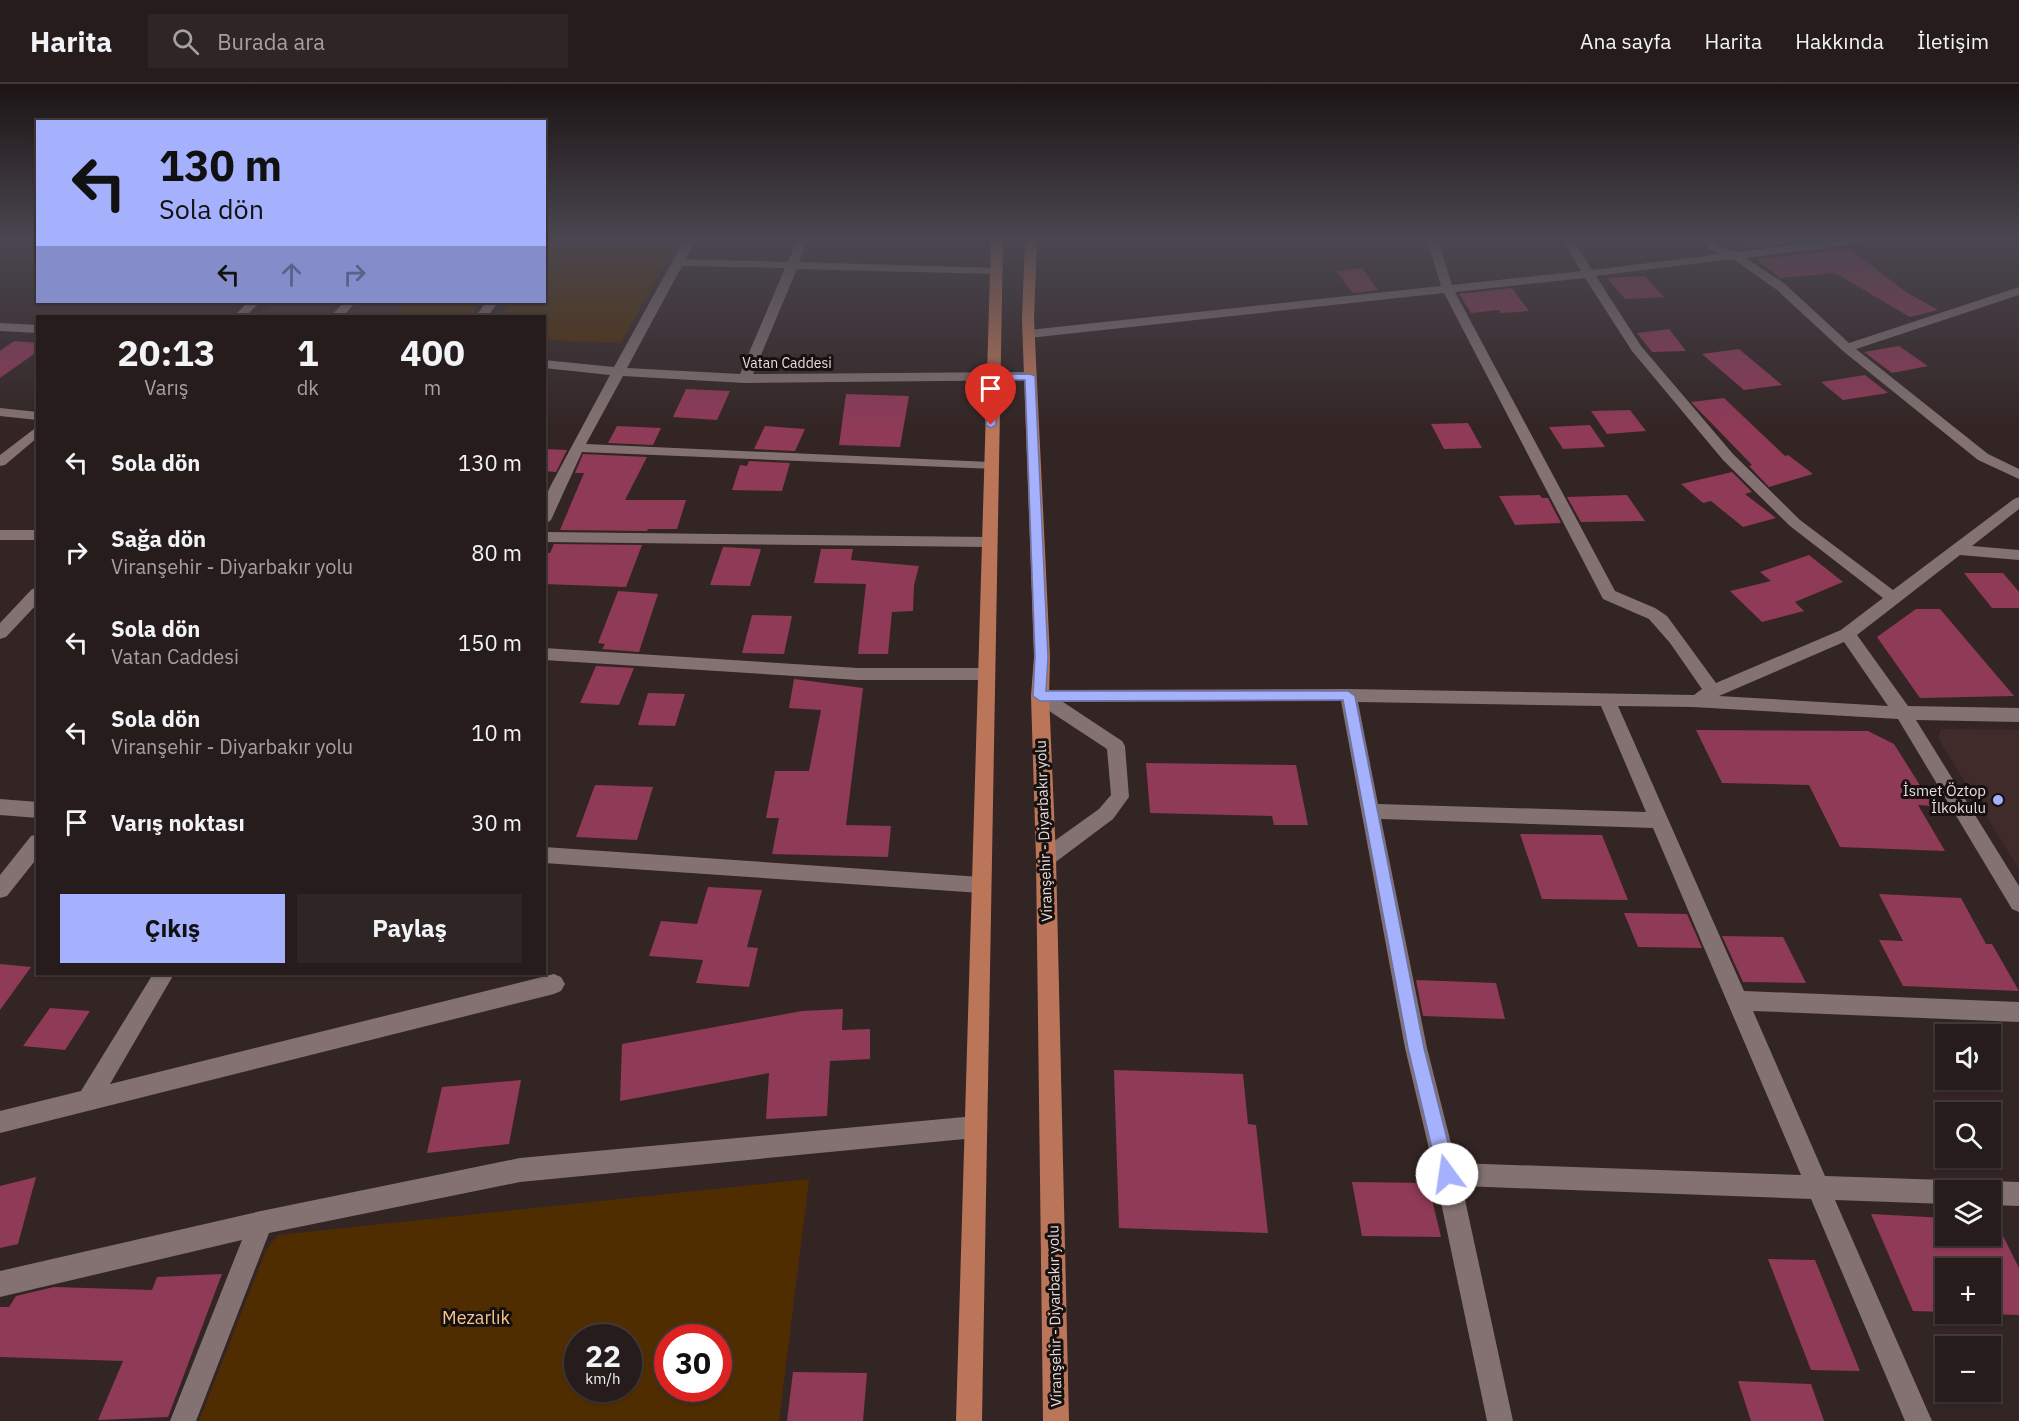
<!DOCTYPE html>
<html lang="tr">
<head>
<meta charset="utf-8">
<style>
  body { margin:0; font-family:"IBM Plex Sans",sans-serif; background:#2e2524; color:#f1f3f6; height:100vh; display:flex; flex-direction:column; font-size:22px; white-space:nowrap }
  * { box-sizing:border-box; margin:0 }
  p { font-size:20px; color:#a4a1a3 }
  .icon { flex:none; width:33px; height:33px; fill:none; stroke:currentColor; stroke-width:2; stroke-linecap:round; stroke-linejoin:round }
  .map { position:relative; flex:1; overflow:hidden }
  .panel { position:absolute; left:36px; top:231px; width:510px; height:660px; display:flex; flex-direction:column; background:#261c1b; border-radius:0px; box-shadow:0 2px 4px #0004,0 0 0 2px #423a3a }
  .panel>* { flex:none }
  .hud { position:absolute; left:36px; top:36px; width:510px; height:183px; border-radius:0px; box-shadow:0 2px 4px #0004,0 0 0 2px #423a3a; background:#a5b1fc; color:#111; overflow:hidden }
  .controls { position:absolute; left:1935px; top:940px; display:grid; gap:12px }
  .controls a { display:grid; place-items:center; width:66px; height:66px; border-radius:0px; background:#261c1b; box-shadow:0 2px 4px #0004,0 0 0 2px #423a3a; font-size:30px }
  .speed { position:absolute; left:564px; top:1240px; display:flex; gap:12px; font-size:30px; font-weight:700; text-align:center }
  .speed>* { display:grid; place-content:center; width:78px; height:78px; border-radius:50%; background:#261c1b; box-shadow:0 2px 4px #0004,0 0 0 2px #423a3a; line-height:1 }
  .speed small { font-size:15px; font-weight:400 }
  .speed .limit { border:9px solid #d22; background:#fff; color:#111 }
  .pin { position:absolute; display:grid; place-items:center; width:51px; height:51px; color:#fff; margin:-62px -26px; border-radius:50% 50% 50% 0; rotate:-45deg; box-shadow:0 0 6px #0007 }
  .pin .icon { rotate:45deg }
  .me { position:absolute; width:66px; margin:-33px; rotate:346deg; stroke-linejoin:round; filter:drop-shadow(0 0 4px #0008) }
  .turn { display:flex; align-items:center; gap:21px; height:126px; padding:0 24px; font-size:27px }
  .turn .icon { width:78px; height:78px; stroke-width:2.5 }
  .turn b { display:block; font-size:42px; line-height:51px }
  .lanes { display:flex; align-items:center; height:57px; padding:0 24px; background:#0003; justify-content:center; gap:30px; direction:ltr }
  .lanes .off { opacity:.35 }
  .eta { display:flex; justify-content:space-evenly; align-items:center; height:102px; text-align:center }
  .eta b { font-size:36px; font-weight:700; line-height:42px }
  .cta { display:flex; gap:12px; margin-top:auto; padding:12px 24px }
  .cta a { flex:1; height:69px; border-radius:0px; background:#a5b1fc; color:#111; font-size:24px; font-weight:700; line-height:69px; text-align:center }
  .cta a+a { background:#2e2524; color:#f1f3f6 }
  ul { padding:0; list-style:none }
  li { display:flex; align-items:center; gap:18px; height:90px; padding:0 24px }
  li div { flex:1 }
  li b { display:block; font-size:22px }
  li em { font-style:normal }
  header { display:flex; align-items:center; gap:36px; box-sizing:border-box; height:84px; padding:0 30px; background:#261c1b; border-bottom:2px solid #423a3a }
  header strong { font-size:28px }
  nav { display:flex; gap:33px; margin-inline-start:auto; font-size:21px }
  .search { width:420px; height:54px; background:#2e2524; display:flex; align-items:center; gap:15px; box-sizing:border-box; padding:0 21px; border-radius:0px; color:#a4a1a3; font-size:22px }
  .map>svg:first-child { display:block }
  .built { fill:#402b2a }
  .green { fill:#502d01; fill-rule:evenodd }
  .building { fill:#8f3a57 }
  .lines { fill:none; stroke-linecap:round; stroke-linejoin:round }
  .minor { fill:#837271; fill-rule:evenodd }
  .major { fill:#bb765a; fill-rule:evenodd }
  .route { fill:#a5b1fc; stroke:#6b73a4; stroke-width:1.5 }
  .poi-dot { fill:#a5b1fc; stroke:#16100f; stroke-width:2 }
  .labels { text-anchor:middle; stroke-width:6; stroke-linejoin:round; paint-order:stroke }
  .far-street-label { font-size:14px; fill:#e7dddc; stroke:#16100f }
  .poi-label { font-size:15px; fill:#e7dddc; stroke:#16100f; text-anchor:end }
  .street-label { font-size:15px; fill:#e7dddc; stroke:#16100f }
  .near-park-label { font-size:18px; fill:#f9c491; stroke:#16100f }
</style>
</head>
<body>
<header>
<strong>Harita</strong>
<div class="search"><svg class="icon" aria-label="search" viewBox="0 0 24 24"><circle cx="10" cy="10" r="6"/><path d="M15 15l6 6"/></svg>Burada ara</div>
<nav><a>Ana sayfa</a><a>Harita</a><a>Hakkında</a><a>İletişim</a></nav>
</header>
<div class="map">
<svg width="2019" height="1337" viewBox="0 0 2019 1337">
  <rect width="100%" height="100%" fill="#332524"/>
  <path class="built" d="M 271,218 L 480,218 L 471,232 L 257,232 Z
    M 1941,645 L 2019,646 L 2019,785 L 1938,654 Z"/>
  <path class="green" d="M 550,156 L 679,156 L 621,259 L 545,256 L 544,232 L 500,232 L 509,218 L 544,218 L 545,164 Z
    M 405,218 L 480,218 L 471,232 L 395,232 Z
    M 809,1095 L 779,1337 L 199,1337 L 266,1166 L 278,1151 ZM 578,1254 L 628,1254 L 628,1305 L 578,1305 ZM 668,1254 L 718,1254 L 718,1305 L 668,1305 Z"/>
  <path class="building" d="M 1735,156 L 1781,156 L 1785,160 L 1744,165 Z
    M 1850,165 L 1906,208 L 1938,226 L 1910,233 L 1835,189 L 1780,194 L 1756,175 Z
    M 1362,184 L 1378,206 L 1353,209 L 1336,187 Z
    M 1645,192 L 1664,213 L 1625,215 L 1607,194 Z
    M 1512,204 L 1529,227 L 1501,229 L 1499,226 L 1471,229 L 1459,210 Z
    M 1669,245 L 1686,267 L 1652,268 L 1637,249 Z
    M 14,257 L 38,259 L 38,267 L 0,294 L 0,267 Z
    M 1899,262 L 1928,282 L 1892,289 L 1864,268 Z
    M 1739,265 L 1782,301 L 1744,306 L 1702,270 Z
    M 1865,291 L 1888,309 L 1843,316 L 1821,298 Z
    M 686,305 L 730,307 L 717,336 L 673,333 Z
    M 846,310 L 909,312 L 900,363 L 839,361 Z
    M 1724,314 L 1785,372 L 1788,371 L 1813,390 L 1769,403 L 1749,382 L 1752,381 L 1691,318 Z
    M 1630,326 L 1646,347 L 1607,350 L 1591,327 Z
    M 1468,339 L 1482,364 L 1444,365 L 1431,340 Z
    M 1590,341 L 1605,363 L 1563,365 L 1549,343 Z
    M 617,342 L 661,344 L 653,361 L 608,359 Z
    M 765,342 L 805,345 L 795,367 L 754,365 Z
    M 544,365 L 567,366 L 556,388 L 544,387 Z
    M 583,370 L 647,373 L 625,416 L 686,416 L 677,445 L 648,445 L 647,447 L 560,446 L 584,389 L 575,389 Z
    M 749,377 L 790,379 L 782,407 L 732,406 L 740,381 L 747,382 Z
    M 1732,388 L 1752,408 L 1745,410 L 1776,434 L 1743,443 L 1711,417 L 1703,419 L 1681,400 Z
    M 1540,411 L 1542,414 L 1548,414 L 1561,439 L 1515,441 L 1499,412 Z
    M 1627,411 L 1645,437 L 1581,438 L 1567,413 Z
    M 554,460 L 642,461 L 626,503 L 544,500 L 544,469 L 550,469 Z
    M 723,463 L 761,465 L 750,502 L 710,501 Z
    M 821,465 L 853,465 L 851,476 L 919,482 L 914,501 L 913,527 L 892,528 L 888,570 L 858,570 L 866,500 L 814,499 Z
    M 1809,471 L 1843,498 L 1795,518 L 1804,527 L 1762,538 L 1730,507 L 1771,497 L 1760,488 Z
    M 1964,489 L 2003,489 L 2019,508 L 2019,524 L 1992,524 Z
    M 618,507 L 658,510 L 639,568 L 602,565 L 605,560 L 598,559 Z
    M 1916,525 L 1940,525 L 2014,612 L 1920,614 L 1877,553 Z
    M 752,531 L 792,532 L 784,570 L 742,569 Z
    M 596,582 L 634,584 L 619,621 L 580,619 Z
    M 794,595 L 863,604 L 846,741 L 891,742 L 888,773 L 772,770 L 779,734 L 766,734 L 775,687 L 809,687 L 821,626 L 789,624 Z
    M 648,609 L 685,610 L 675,642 L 638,641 Z
    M 1696,646 L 1868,647 L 1894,660 L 1933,722 L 1918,721 L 1945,767 L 1840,763 L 1809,701 L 1722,699 Z
    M 1146,679 L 1296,681 L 1308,741 L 1274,741 L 1272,732 L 1150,729 Z
    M 595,701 L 653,703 L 637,756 L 576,753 Z
    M 1520,750 L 1602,751 L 1628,816 L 1542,815 Z
    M 708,803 L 762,806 L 747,863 L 758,864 L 749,903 L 696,899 L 703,876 L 649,872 L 661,837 L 697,840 Z
    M 1879,810 L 1961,814 L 1986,860 L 1992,860 L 2019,907 L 1903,902 L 1879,856 L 1903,857 Z
    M 1624,829 L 1687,830 L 1702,864 L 1638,863 Z
    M 1722,852 L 1783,853 L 1806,899 L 1743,898 Z
    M 0,880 L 31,883 L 0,926 Z
    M 1416,896 L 1496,899 L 1505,935 L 1423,932 Z
    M 50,924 L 90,927 L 65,966 L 23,962 Z
    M 843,925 L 842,946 L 870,945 L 870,975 L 830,977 L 827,1032 L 766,1035 L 769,989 L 620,1017 L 622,960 L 802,927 Z
    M 1114,986 L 1243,990 L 1248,1040 L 1256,1041 L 1268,1149 L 1119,1144 Z
    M 521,996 L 509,1060 L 427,1069 L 442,1003 Z
    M 36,1093 L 18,1160 L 0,1164 L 0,1102 Z
    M 1352,1098 L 1428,1099 L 1441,1153 L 1362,1152 Z
    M 1871,1130 L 1946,1134 L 1946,1152 L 2003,1152 L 2019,1184 L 2019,1231 L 1990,1230 L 1990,1185 L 1946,1185 L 1946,1228 L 1913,1227 Z
    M 1768,1175 L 1815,1176 L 1860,1287 L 1811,1286 Z
    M 222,1190 L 168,1333 L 98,1336 L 123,1277 L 0,1273 L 0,1223 L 9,1223 L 16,1212 L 54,1203 L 152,1206 L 157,1193 Z
    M 793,1288 L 867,1289 L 863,1337 L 787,1337 Z
    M 1738,1297 L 1811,1300 L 1824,1337 L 1751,1337 Z"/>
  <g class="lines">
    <path class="minor" d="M 684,156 L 695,156 L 686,175 L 788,178 L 797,156 L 808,156 L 799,178 L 997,184 L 1003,187 L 997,190 L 797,185 L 753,290 L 1030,288 L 1037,292 L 1030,296 L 744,299 L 623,292 L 586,360 L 990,378 L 995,379 L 997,382 L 995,385 L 582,368 L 551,436 L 544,441 L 544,416 L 551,401 L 610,291 L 544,284 L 544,276 L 614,283 ZM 682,182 L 785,184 L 740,290 L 627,284 Z
      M 1427,156 L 1438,156 L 1452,201 L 1581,187 L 1562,156 L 1573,156 L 1592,186 L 1721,170 L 1711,166 L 1702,156 L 1714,156 L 1719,162 L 1737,168 L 1832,156 L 1868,156 L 1863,159 L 1746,174 L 1785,200 L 1849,259 L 2019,203 L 2019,211 L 1856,265 L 1988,370 L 2019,385 L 2019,395 L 1978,376 L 1843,267 L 1777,206 L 1733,175 L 1596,192 L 1641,262 L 1733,370 L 1800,436 L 1893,506 L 2014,415 L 2019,413 L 2019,425 L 1972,462 L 2019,466 L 2019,476 L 1960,471 L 1857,551 L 1908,622 L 2019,624 L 2019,638 L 1916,636 L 2019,802 L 2019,828 L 2012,825 L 1898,635 L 1693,623 L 1618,622 L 1744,907 L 2019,918 L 2019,938 L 1753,927 L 1825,1092 L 1946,1096 L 1954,1100 L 1957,1107 L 1946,1107 L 1946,1120 L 1835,1116 L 1932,1337 L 1905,1337 L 1811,1115 L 1462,1102 L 1513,1337 L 1487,1337 L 1435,1090 L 1405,964 L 1341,617 L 1063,618 L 1122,657 L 1125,662 L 1129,713 L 1113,735 L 1053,780 L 1046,782 L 1039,780 L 1036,774 L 1039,768 L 1099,725 L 1111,711 L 1107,665 L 1034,617 L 1031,612 L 1034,607 L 1040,606 L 1348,605 L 1694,611 L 1702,605 L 1670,559 L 1649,535 L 1603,515 L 1444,209 L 1029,254 L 1023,250 L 1029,246 L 1441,202 ZM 1585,194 L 1632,267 L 1723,376 L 1790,442 L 1883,514 L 1841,546 L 1716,599 L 1667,532 L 1655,524 L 1615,507 L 1455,208 ZM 1844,558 L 1888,622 L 1719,612 ZM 1358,618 L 1601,622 L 1646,728 L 1378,720 ZM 1381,735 L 1653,744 L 1801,1091 L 1456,1079 L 1427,964 Z
      M 248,218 L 260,218 L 246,232 L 234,232 Z
      M 344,218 L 356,218 L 343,232 L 331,232 Z
      M 486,218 L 498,218 L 488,232 L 476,232 Z
      M 0,239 L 38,241 L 38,249 L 0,247 Z
      M 0,324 L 38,328 L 38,336 L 0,332 Z
      M 38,342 L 38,353 L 5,381 L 0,382 L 0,371 Z
      M 0,446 L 38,446 L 38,456 L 0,456 Z
      M 544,448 L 989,453 L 997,458 L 989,463 L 544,458 Z
      M 38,504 L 38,519 L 6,553 L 0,555 L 0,539 L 32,505 Z
      M 544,564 L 858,584 L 986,584 L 992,586 L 994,590 L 992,594 L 986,596 L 858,596 L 544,576 Z
      M 0,715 L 38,718 L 38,734 L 0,731 Z
      M 38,750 L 38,773 L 7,812 L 0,814 L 0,791 L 31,752 Z
      M 544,763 L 981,793 L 988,795 L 991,801 L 988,807 L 981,809 L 544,779 Z
      M 153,890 L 174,890 L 110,1000 L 554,890 L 561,893 L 565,900 L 561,907 L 554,910 L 0,1049 L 0,1027 L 81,1007 Z
      M 975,1032 L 983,1035 L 986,1043 L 983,1051 L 975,1054 L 520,1098 L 269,1149 L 196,1337 L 170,1337 L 242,1156 L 0,1213 L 0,1187 L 261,1127 L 520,1074 Z
      M 1990,1097 L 2019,1098 L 2019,1122 L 1990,1121 L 1990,1107 L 1979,1107 L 1982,1101 Z"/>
    <path class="major" d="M 991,156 L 1003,156 L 982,1337 L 956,1337 Z
      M 1025,156 L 1037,156 L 1034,235 L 1050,573 L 1049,612 L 1056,774 L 1069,1337 L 1043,1337 L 1036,774 L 1031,612 L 1034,573 L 1022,235 Z"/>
  </g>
  <linearGradient id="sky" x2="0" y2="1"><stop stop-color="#1c1414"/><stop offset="0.45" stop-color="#4a4650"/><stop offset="1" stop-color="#4a4650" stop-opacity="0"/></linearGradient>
  <rect width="2019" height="344" fill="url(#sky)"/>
  <path class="route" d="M 1030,290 L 1035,292 L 1048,573 L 1046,607 L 1348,607 L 1355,612 L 1424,964 L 1456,1090 L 1453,1097 L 1447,1099 L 1441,1097 L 1438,1090 L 1408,964 L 1343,616 L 1040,617 L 1033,612 L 1035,573 L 1025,296 L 997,296 L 996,341 L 991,344 L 986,341 L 989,291 Z"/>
  <circle class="poi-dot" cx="1998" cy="716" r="6"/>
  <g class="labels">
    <g class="far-street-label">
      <text x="787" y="284">Vatan Caddesi</text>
    </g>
    <g class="poi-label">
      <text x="1986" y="712">İsmet Öztop<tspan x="1986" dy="17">İlkokulu</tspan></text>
    </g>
    <g class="street-label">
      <text transform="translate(1044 747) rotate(-92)" y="5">Viranşehir - Diyarbakır yolu</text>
      <text transform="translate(1055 1232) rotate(-91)" y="5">Viranşehir - Diyarbakır yolu</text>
    </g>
    <g class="near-park-label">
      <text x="476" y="1240">Mezarlık</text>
    </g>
  </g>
</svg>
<div class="controls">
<a><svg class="icon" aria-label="sound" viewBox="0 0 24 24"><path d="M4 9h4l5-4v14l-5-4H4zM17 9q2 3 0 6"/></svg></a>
<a><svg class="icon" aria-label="search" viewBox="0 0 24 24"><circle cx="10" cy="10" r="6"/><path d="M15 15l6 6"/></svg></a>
<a><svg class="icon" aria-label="layers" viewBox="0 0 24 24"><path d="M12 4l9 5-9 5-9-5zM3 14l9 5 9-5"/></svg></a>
<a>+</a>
<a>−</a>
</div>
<div class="speed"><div>22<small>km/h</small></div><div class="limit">30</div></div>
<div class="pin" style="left:991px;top:341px;background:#d93025"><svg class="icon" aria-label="arrive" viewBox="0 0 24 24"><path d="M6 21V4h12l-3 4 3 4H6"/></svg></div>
<svg class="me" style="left:1447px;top:1090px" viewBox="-20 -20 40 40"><circle r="19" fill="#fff"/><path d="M0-13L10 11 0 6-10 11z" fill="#a5b1fc"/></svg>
<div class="hud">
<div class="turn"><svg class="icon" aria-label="left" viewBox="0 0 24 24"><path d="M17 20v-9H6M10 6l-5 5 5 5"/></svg><div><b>130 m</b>Sola dön</div></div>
<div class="lanes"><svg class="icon" aria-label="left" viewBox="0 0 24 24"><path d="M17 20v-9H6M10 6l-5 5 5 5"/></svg><svg class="icon off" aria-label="ahead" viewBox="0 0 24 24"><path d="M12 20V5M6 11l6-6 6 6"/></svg><svg class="icon off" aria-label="right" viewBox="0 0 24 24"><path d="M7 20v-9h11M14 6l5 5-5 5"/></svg></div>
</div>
<section class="panel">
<div class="eta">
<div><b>20:13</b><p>Varış</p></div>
<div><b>1</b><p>dk</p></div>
<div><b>400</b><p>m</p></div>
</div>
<ul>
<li><svg class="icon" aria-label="left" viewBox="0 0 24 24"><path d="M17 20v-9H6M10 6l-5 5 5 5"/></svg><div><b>Sola dön</b></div><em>130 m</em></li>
<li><svg class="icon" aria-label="right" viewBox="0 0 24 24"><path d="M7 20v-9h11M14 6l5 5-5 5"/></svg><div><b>Sağa dön</b><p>Viranşehir - Diyarbakır yolu</p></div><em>80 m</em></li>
<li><svg class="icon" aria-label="left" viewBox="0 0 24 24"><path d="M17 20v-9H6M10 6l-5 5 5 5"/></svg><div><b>Sola dön</b><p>Vatan Caddesi</p></div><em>150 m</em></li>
<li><svg class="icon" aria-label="left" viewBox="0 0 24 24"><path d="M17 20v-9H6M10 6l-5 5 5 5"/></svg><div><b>Sola dön</b><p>Viranşehir - Diyarbakır yolu</p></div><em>10 m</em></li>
<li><svg class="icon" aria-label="arrive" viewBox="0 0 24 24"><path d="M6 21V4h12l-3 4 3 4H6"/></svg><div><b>Varış noktası</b></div><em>30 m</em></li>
</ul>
<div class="cta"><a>Çıkış</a><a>Paylaş</a></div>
</section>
</div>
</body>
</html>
